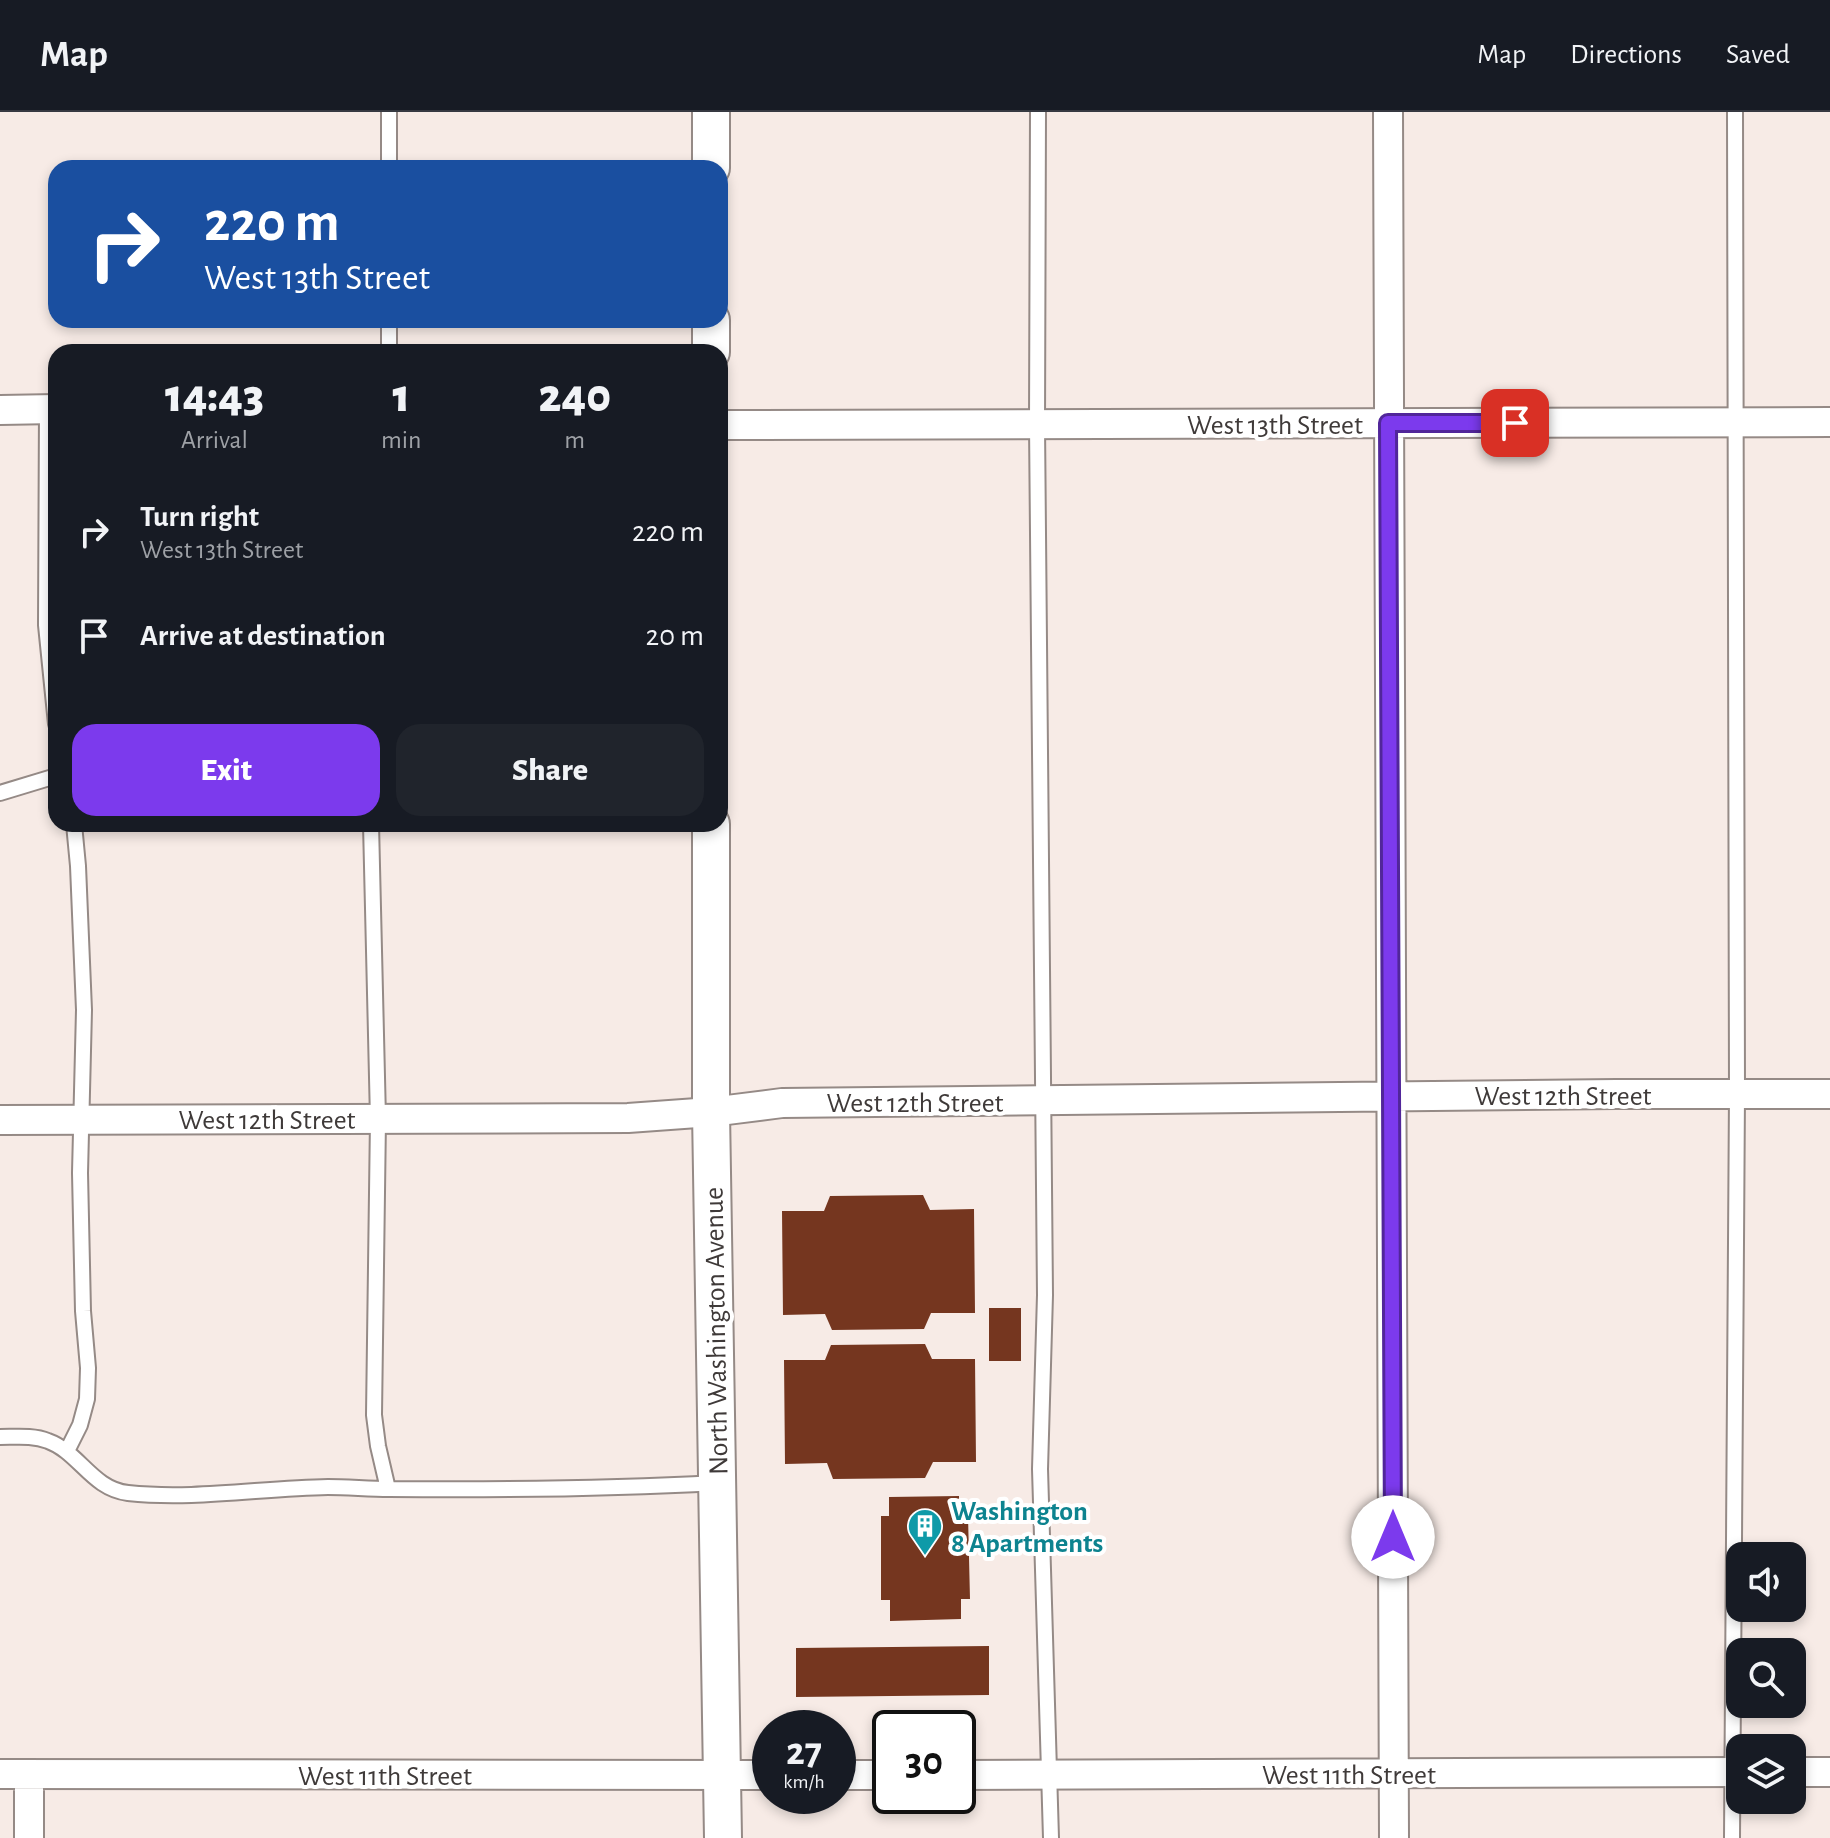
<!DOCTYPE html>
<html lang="en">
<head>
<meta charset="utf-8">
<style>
  body { margin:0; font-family:"Alegreya Sans",sans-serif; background:#20242c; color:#f1f3f6; height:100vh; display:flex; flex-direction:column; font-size:30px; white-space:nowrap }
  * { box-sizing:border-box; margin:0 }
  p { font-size:26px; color:#9ea1a6 }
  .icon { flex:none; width:44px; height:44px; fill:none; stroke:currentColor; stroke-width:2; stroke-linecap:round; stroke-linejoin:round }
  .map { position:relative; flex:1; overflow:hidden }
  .details { position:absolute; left:48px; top:232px; width:680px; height:488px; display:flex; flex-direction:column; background:#171b24; border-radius:24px; box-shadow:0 4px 12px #0003 }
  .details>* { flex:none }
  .banner { position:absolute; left:48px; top:48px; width:680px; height:168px; border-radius:24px; box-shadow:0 4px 12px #0003; background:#1a4fa0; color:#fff; overflow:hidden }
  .buttons { position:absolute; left:1726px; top:1430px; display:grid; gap:16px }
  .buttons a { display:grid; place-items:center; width:80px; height:80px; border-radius:16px; background:#171b24; box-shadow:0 4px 12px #0003; font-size:40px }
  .speed { position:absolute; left:752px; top:1598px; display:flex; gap:16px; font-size:40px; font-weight:700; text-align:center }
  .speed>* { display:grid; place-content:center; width:104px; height:104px; border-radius:50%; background:#171b24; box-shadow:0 4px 12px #0003; line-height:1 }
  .speed small { font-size:20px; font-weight:400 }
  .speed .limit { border:4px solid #111; border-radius:12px; background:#fff; color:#111 }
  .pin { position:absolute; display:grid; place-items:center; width:68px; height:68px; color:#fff; margin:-34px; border-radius:16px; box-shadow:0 4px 12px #0006 }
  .me { position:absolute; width:88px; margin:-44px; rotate:0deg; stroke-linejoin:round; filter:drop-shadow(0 0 6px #0008) }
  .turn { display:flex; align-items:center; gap:28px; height:168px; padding:0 24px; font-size:36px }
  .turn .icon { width:104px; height:104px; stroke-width:2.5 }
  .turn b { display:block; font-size:56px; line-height:68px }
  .eta { display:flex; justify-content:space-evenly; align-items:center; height:136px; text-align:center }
  .eta b { font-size:48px; font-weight:800; line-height:56px }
  .cta { display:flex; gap:16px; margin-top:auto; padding:16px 24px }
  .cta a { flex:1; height:92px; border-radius:24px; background:#7c3aed; color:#fff; font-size:32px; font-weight:800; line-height:92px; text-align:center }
  .cta a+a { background:#20242c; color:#f1f3f6 }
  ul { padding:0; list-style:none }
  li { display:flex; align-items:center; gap:24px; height:104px; padding:0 24px }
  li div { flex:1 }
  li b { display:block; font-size:30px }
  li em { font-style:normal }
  header { display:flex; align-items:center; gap:48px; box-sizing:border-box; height:112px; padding:0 40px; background:#171b24; border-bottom:2px solid #363941 }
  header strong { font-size:38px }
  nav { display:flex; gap:44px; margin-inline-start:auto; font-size:28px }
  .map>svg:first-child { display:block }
  .building { fill:#75361f }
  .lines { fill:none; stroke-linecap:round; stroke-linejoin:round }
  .service-casing { stroke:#958a86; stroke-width:18 }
  .minor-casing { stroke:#958a86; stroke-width:32 }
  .tertiary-casing { stroke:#958a86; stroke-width:40 }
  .service { stroke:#fff; stroke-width:14 }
  .minor { stroke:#fff; stroke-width:28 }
  .tertiary { stroke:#fff; stroke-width:36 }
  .route-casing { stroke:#51269a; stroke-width:20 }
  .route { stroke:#7c3aed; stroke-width:14 }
  .labels { text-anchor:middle; stroke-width:8; stroke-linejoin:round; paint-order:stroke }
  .street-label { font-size:28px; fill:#3f3a39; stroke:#fff }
  .culture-label { font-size:28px; font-weight:bold; fill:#0d838f; stroke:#fff; text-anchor:start }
</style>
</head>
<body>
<header>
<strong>Map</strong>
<nav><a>Map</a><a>Directions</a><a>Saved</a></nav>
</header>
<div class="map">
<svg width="1830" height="1726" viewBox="0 0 1830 1726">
  <rect width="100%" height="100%" fill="#f7ebe6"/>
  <path class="building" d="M 923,1083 L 930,1098 L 974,1097 L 975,1201 L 931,1201 L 924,1217 L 832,1218 L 825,1202 L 783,1203 L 782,1099 L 824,1099 L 830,1084 Z
    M 989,1196 L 1021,1196 L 1021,1249 L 989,1249 Z
    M 925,1232 L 932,1247 L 975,1247 L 976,1350 L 933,1350 L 925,1366 L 833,1367 L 827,1351 L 785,1352 L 784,1248 L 825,1248 L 831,1233 Z
    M 959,1384 L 959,1403 L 968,1403 L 970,1487 L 961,1487 L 961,1507 L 890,1509 L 890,1488 L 881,1488 L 881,1404 L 889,1404 L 889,1385 Z
    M 989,1534 L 989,1583 L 796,1585 L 796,1536 Z"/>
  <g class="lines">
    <g class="service-casing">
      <path id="service" d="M 389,0 L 389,56
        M 1038,0 L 1037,313 L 1045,1183 L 1040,1357 L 1051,1726
        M 389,208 L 389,240
        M 47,297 L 46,513 L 56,612
        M 0,681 L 56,664
        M 371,712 L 378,1007 L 374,1303 L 378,1334 L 388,1377
        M 0,1325 C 16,1325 33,1323 48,1329 C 79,1340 92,1377 128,1381 C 194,1388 262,1376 328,1375 C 348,1375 369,1377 389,1377 C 498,1378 608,1377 717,1371
        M 67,1339 L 80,1313 L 87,1287 L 88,1256 L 83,1199 L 80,1061 L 84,898 L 78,754 L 74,712
        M 1732,1726 L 1737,982 L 1735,0"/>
    </g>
    <g class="minor-casing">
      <path id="minor" d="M 1388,0 L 1394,1726
        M 0,298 L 56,297
        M 720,313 L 1830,310
        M 0,1008 L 628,1006 L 711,1000 L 782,991 L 1616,982 L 1830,982
        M 1792,1660 L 1830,1660
        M 0,1662 L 770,1663
        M 29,1662 L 29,1726
        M 838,1663 L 890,1663
        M 958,1663 L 1740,1660"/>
    </g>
    <g class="tertiary-casing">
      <path id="tertiary" d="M 711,0 L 711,56
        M 711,208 L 711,240
        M 711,712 L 711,1000 L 723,1726"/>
    </g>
    <use href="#service" class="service"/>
    <use href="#minor" class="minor"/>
    <use href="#tertiary" class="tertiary"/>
  </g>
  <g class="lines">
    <g class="route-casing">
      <path id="route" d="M 1393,1425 L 1388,311 L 1515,311"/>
    </g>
    <use href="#route" class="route"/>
  </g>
  <defs>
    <g id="building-pin" transform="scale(1.8)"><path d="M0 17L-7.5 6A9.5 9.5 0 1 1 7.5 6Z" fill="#0f9aa8" stroke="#fff"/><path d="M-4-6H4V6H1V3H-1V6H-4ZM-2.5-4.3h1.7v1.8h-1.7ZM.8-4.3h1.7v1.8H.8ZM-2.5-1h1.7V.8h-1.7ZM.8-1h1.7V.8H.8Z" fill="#fff"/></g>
  </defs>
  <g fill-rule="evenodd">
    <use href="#building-pin" x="925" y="1414"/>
  </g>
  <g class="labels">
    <g class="street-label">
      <text x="1275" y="322">West 13th Street</text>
      <text x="1563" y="993">West 12th Street</text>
      <text x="915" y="1000">West 12th Street</text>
      <text x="267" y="1017">West 12th Street</text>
      <text transform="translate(715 1219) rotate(-91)" y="10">North Washington Avenue</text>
      <text x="1349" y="1672">West 11th Street</text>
      <text x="385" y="1673">West 11th Street</text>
    </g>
    <g class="culture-label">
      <text x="951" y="1408">Washington<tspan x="951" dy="32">8 Apartments</tspan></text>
    </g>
  </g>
</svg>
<div class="buttons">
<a><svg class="icon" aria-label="sound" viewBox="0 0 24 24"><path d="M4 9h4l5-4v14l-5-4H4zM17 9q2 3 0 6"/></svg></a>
<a><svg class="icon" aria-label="search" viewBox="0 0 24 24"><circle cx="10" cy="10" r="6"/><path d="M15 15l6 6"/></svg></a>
<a><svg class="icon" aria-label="layers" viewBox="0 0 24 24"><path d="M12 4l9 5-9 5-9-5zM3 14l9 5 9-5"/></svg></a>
</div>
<div class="speed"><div>27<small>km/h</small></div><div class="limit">30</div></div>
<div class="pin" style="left:1515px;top:311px;background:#d93025"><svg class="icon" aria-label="arrive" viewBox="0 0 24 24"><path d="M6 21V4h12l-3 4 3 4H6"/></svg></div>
<svg class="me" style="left:1393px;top:1425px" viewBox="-20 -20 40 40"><circle r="19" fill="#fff"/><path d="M0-13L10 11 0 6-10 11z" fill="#7c3aed"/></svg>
<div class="banner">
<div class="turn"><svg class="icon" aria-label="right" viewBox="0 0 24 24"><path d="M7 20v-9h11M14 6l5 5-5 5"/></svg><div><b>220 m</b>West 13th Street</div></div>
</div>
<section class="details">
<div class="eta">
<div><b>14:43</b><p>Arrival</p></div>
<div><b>1</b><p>min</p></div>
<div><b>240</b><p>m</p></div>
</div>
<ul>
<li><svg class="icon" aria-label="right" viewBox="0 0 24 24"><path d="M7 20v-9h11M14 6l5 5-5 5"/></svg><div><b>Turn right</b><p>West 13th Street</p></div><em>220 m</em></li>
<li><svg class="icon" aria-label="arrive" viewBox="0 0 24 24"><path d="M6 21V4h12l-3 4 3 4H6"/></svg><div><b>Arrive at destination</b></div><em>20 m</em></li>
</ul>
<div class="cta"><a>Exit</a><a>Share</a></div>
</section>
</div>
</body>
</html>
